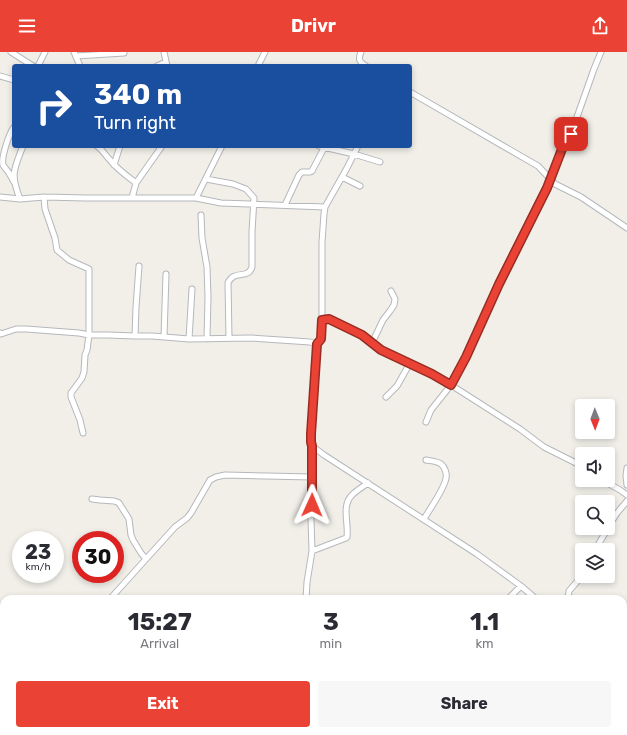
<!DOCTYPE html>
<html lang="en">
<head>
<meta charset="utf-8">
<style>
  body { margin:0; font-family:Rubik,sans-serif; background:#f7f7f7; color:#2b2b33; height:100vh; display:flex; flex-direction:column; font-size:15px; white-space:nowrap }
  * { box-sizing:border-box; margin:0 }
  p { font-size:13px; color:#7c7c81 }
  .icon { flex:none; width:22px; height:22px; fill:none; stroke:currentColor; stroke-width:2; stroke-linecap:round; stroke-linejoin:round }
  .map { position:relative; flex:1; overflow:hidden }
  .sheet { position:absolute; left:0px; top:543px; width:627px; height:140px; display:flex; flex-direction:column; background:#fff; border-radius:12px 12px 0 0; box-shadow:0 2px 6px #0003 }
  .sheet>* { flex:none }
  .hud { position:absolute; left:12px; top:12px; width:400px; height:84px; border-radius:4px; box-shadow:0 2px 6px #0003; background:#1a4fa0; color:#fff; overflow:hidden }
  .needle { width:26px; rotate:179deg }
  .buttons { position:absolute; left:575px; top:347px; display:grid; gap:8px }
  .buttons a { display:grid; place-items:center; width:40px; height:40px; border-radius:4px; background:#fff; box-shadow:0 2px 6px #0003; font-size:20px }
  .speed { position:absolute; left:12px; top:479px; display:flex; gap:8px; font-size:20px; font-weight:700; text-align:center }
  .speed>* { display:grid; place-content:center; width:52px; height:52px; border-radius:50%; background:#fff; box-shadow:0 2px 6px #0003; line-height:1 }
  .speed small { font-size:10px; font-weight:400 }
  .speed .limit { border:6px solid #d22; background:#fff; color:#111 }
  .pin { position:absolute; display:grid; place-items:center; width:34px; height:34px; color:#fff; margin:-17px; border-radius:8px; box-shadow:0 2px 6px #0006 }
  .me { position:absolute; width:44px; margin:-22px; rotate:1deg; stroke-linejoin:round; filter:drop-shadow(0 0 3px #0008) }
  .turn { display:flex; align-items:center; gap:14px; height:84px; padding:0 16px; font-size:18px }
  .turn .icon { width:52px; height:52px; stroke-width:2.5 }
  .turn b { display:block; font-size:28px; line-height:34px }
  .eta { display:flex; justify-content:space-evenly; align-items:center; height:68px; text-align:center }
  .eta b { font-size:24px; font-weight:700; line-height:28px }
  .primary-button { display:flex; gap:8px; margin-top:auto; padding:8px 16px }
  .primary-button a { flex:1; height:46px; border-radius:4px; background:#ea4335; color:#fff; font-size:16px; font-weight:700; line-height:46px; text-align:center }
  .primary-button a+a { background:#f7f7f7; color:#2b2b33 }
  header { display:flex; justify-content:space-between; align-items:center; height:52px; padding:0 16px; background:#ea4335; color:#fff; font-size:18px; font-weight:700 }
  .map>svg:first-child { display:block }
  .lines { fill:none; stroke-linecap:round; stroke-linejoin:round }
  .minor-casing { stroke:#b5b8bc; stroke-width:7 }
  .minor { stroke:#fff; stroke-width:5 }
  .route-casing { stroke:#982c22; stroke-width:10 }
  .route { stroke:#ea4335; stroke-width:7 }
</style>
</head>
<body>
<header><svg class="icon" aria-label="menu" viewBox="0 0 24 24"><path d="M4 6h16M4 12h16M4 18h16"/></svg>Drivr<svg class="icon" aria-label="share" viewBox="0 0 24 24"><path d="M12 15V3M7 8l5-5 5 5M5 13v7h14v-7"/></svg></header>
<div class="map">
<svg width="627" height="683" viewBox="0 0 627 683">
  <rect width="100%" height="100%" fill="#f1efe8"/>
  <g class="lines">
    <g class="minor-casing">
      <path id="minor" d="M 11,0 L 33,14
        M 74,0 L 80,14
        M 164,0 L 167,14
        M 361,0 C 358,7 359,10 366,14
        M 76,4 L 124,1
        M 38,14 L 45,0
        M 157,14 L 166,10
        M 258,14 L 265,0
        M 0,24 L 14,28
        M 410,40 L 531,110 L 538,114 L 555,132 L 581,145 L 627,176
        M 14,75 C 9,82 1,105 3,113 C 5,116 7,118 9,121 C 11,124 12,127 14,130
        M 97,94 C 103,98 105,103 110,108 C 117,117 127,124 136,131
        M 319,94 L 354,102 L 380,110
        M 114,113 L 120,94
        M 342,125 L 360,134
        M 206,127 L 233,132 L 246,137 L 254,146 L 252,180 L 252,215 C 248,228 234,217 228,231 L 229,286
        M 0,145 L 20,147 L 44,145 L 86,146 L 196,146 L 221,151 L 325,155
        M 44,145 L 45,157 L 55,186 L 57,198 L 69,208 L 89,217 L 89,283 L 87,298 L 85,303 L 84,320 L 82,326 L 71,341 L 71,345 L 80,368 L 83,381
        M 132,146 L 136,131 L 162,94
        M 196,146 L 222,94
        M 20,147 C 10,122 14,117 23,94
        M 285,153 L 299,123 L 302,120 L 310,120 L 312,119 L 325,94
        M 201,163 L 202,186 L 207,215 L 208,245 L 207,287
        M 322,269 L 329,267 L 362,283 L 381,298 L 432,322 L 451,333 L 520,377 L 544,395 L 582,414
        M 0,281 L 1,282 L 16,277 L 26,277 L 79,281 L 89,283 L 108,283 L 135,284 L 152,284 L 189,287 L 251,286 L 310,290 L 317,292
        M 135,284 L 136,255 L 139,214
        M 164,285 L 166,222
        M 189,287 L 192,237
        M 372,291 L 383,268 L 390,259 L 394,253 L 395,247 L 391,239
        M 386,345 L 397,334 L 410,311
        M 426,370 L 431,358 L 451,333 L 466,305 L 499,233 L 547,136 L 567,84 L 571,82 L 594,17 L 601,0
        M 312,394 L 324,403 L 477,502 L 521,534 L 536,547
        M 627,416 L 626,424 L 627,433
        M 602,428 L 620,438 L 627,443
        M 92,447 L 100,448 L 114,449 L 117,450 L 119,451 L 129,467 L 131,483 L 133,488 L 141,501 L 146,507
        M 424,467 C 429,458 445,436 446,426 C 447,422 445,415 441,412 C 437,409 431,409 426,408
        M 608,475 L 617,461 L 627,449
        M 595,498 L 608,476
        M 312,499 L 346,486 L 347,485 C 349,472 341,454 352,443 C 356,439 362,435 368,431
        M 110,547 L 146,507 L 175,475 L 187,466 L 191,461 L 210,428 L 216,425 L 225,423 L 312,425
        M 306,547 L 307,530 L 312,499 L 311,467 L 312,394 L 311,390 L 311,382 L 317,292 L 321,287 L 322,269 L 322,190 L 324,162 L 325,155 L 347,116 L 358,94
        M 508,547 L 521,534
        M 568,547 L 569,539 L 582,524
        M 623,586 L 627,587
        M 0,629 L 4,633
        M 623,645 L 627,639
        M 0,664 L 4,660
        M 55,679 L 60,683
        M 331,679 L 340,683
        M 130,683 L 133,679
        M 311,683 L 311,679
        M 605,683 L 606,683
        M 625,683 L 627,677"/>
    </g>
    <use href="#minor" class="minor"/>
  </g>
  <g class="lines">
    <g class="route-casing">
      <path id="route" d="M 312,453 L 312,394 L 311,390 L 311,382 L 317,292 L 321,287 L 322,268 L 329,267 L 362,283 L 381,298 L 432,322 L 451,333 L 466,305 L 499,232 L 547,136 L 567,84 L 571,82"/>
    </g>
    <use href="#route" class="route"/>
  </g>
</svg>
<div class="buttons">
<a><svg class="needle" viewBox="-14 -14 28 28"><path d="M0-13l5 13h-10z" fill="#e53935"/><path d="M0 13l5-13h-10z" fill="#7c7c81"/></svg></a>
<a><svg class="icon" aria-label="sound" viewBox="0 0 24 24"><path d="M4 9h4l5-4v14l-5-4H4zM17 9q2 3 0 6"/></svg></a>
<a><svg class="icon" aria-label="search" viewBox="0 0 24 24"><circle cx="10" cy="10" r="6"/><path d="M15 15l6 6"/></svg></a>
<a><svg class="icon" aria-label="layers" viewBox="0 0 24 24"><path d="M12 4l9 5-9 5-9-5zM3 14l9 5 9-5"/></svg></a>
</div>
<div class="speed"><div>23<small>km/h</small></div><div class="limit">30</div></div>
<div class="pin" style="left:571px;top:82px;background:#d93025"><svg class="icon" aria-label="arrive" viewBox="0 0 24 24"><path d="M6 21V4h12l-3 4 3 4H6"/></svg></div>
<svg class="me" style="left:312px;top:453px" viewBox="-20 -20 40 40"><path d="M0-17L14 15 0 8-14 15z" fill="#ea4335" stroke="#fff" stroke-width="4"/></svg>
<div class="hud">
<div class="turn"><svg class="icon" aria-label="right" viewBox="0 0 24 24"><path d="M7 20v-9h11M14 6l5 5-5 5"/></svg><div><b>340 m</b>Turn right</div></div>
</div>
<section class="sheet">
<div class="eta">
<div><b>15:27</b><p>Arrival</p></div>
<div><b>3</b><p>min</p></div>
<div><b>1.1</b><p>km</p></div>
</div>
<div class="primary-button"><a>Exit</a><a>Share</a></div>
</section>
</div>
</body>
</html>
